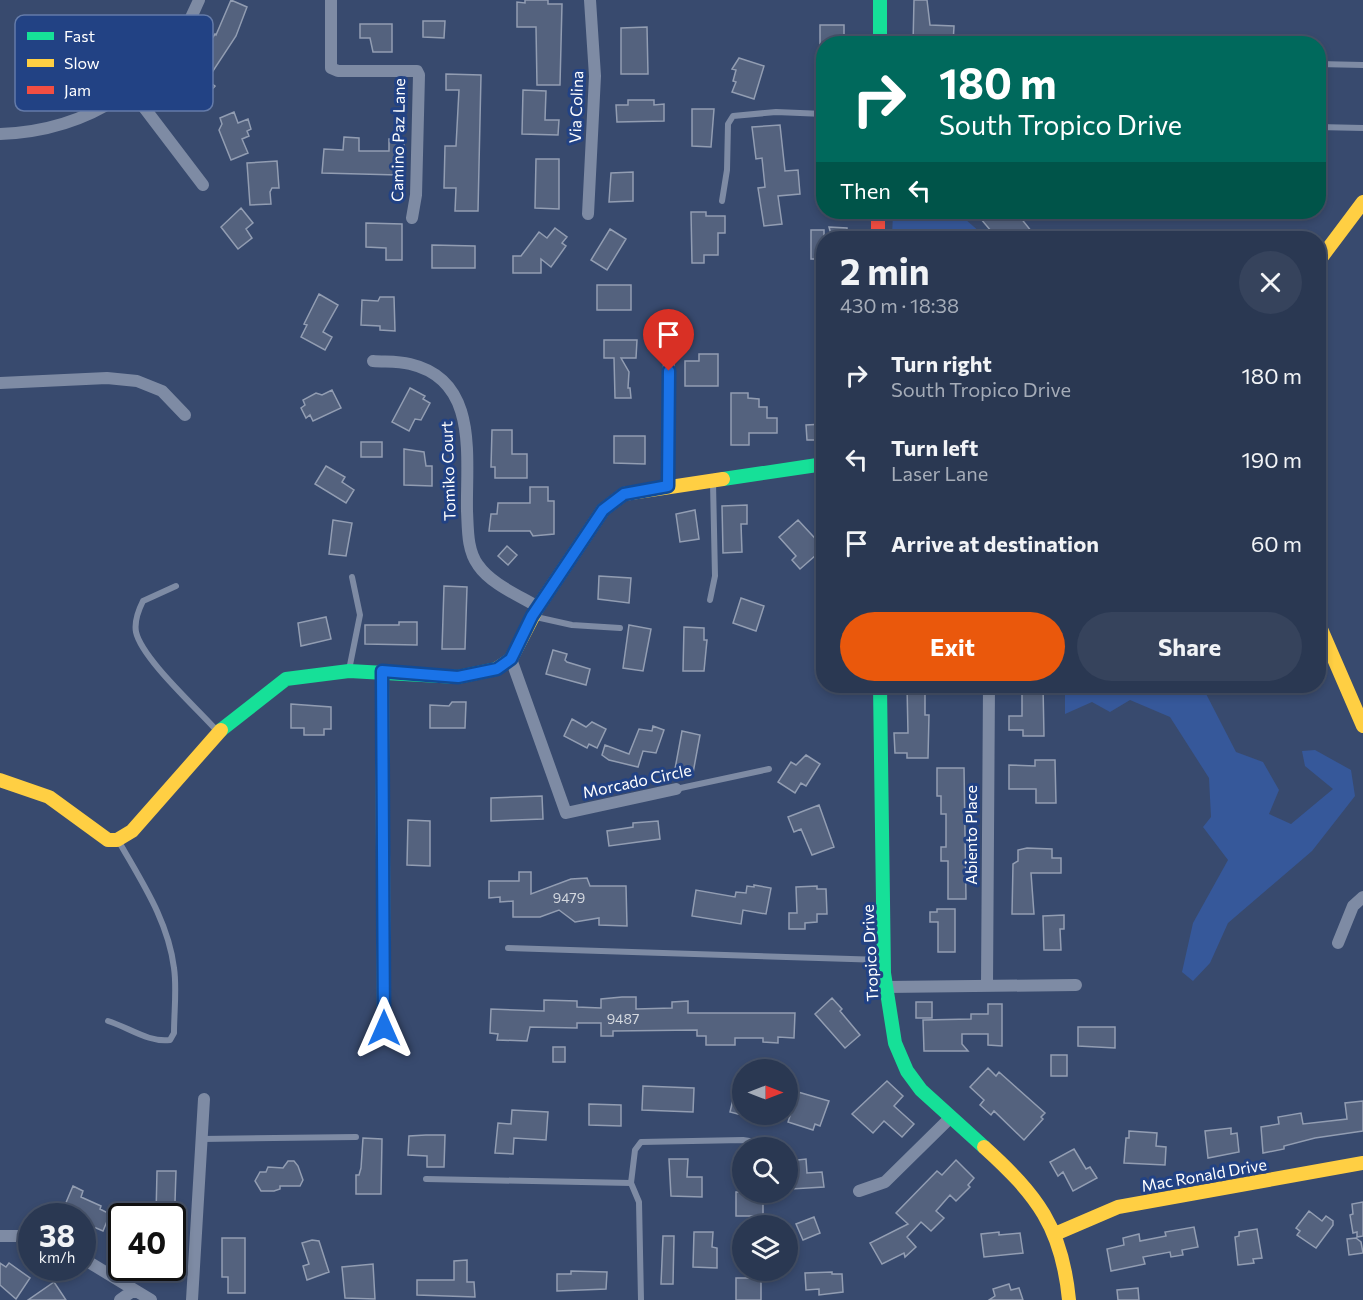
<!DOCTYPE html>
<html lang="en">
<head>
<meta charset="utf-8">
<style>
  body { margin:0; font-family:Commissioner,sans-serif; background:#36435c; color:#f1f3f6; height:100vh; display:flex; flex-direction:column; font-size:22px; white-space:nowrap }
  * { box-sizing:border-box; margin:0 }
  p { font-size:20px; color:#a5acb8 }
  .icon { flex:none; width:33px; height:33px; fill:none; stroke:currentColor; stroke-width:2; stroke-linecap:round; stroke-linejoin:round }
  .map { position:relative; flex:1; overflow:hidden }
  .details { position:absolute; left:816px; top:231px; width:510px; height:462px; display:flex; flex-direction:column; background:#2a3852; border-radius:24px; box-shadow:0 3px 9px #0003,0 0 0 2px #465269 }
  .details>* { flex:none }
  .guide { position:absolute; left:816px; top:36px; width:510px; height:183px; border-radius:24px; box-shadow:0 3px 9px #0003,0 0 0 2px #465269; background:#00695c; color:#fff; overflow:hidden }
  .needle { width:39px; rotate:90deg }
  .tools { position:absolute; left:732px; top:1059px; display:grid; gap:12px }
  .tools a { display:grid; place-items:center; width:66px; height:66px; border-radius:50%; background:#2a3852; box-shadow:0 3px 9px #0003,0 0 0 2px #465269; font-size:30px }
  .speed { position:absolute; left:18px; top:1203px; display:flex; gap:12px; font-size:30px; font-weight:700; text-align:center }
  .speed>* { display:grid; place-content:center; width:78px; height:78px; border-radius:50%; background:#2a3852; box-shadow:0 3px 9px #0003,0 0 0 2px #465269; line-height:1 }
  .speed small { font-size:15px; font-weight:400 }
  .speed .limit { border:3px solid #111; border-radius:9px; background:#fff; color:#111 }
  .pin { position:absolute; display:grid; place-items:center; width:51px; height:51px; color:#fff; margin:-62px -26px; border-radius:50% 50% 50% 0; rotate:-45deg; box-shadow:0 0 6px #0007 }
  .pin .icon { rotate:45deg }
  .me { position:absolute; width:66px; margin:-33px; rotate:0deg; stroke-linejoin:round; filter:drop-shadow(0 0 4px #0008) }
  .turn { display:flex; align-items:center; gap:21px; height:126px; padding:0 24px; font-size:27px }
  .turn .icon { width:78px; height:78px; stroke-width:2.5 }
  .turn b { display:block; font-size:42px; line-height:51px }
  .then { display:flex; align-items:center; height:57px; padding:0 24px; background:#0003; gap:12px; font-size:22px }
  .round { display:grid; place-items:center; flex:none; width:63px; height:63px; border-radius:32px; background:#36435c }
  .head { display:flex; align-items:center; justify-content:space-between; height:102px; padding:0 24px }
  h1 { font-size:36px; font-weight:700; line-height:45px }
  .primary-button { display:flex; gap:12px; margin-top:auto; padding:12px 24px }
  .primary-button a { flex:1; height:69px; border-radius:36px; background:#ea580c; color:#fff; font-size:24px; font-weight:700; line-height:69px; text-align:center }
  .primary-button a+a { background:#36435c; color:#f1f3f6 }
  ul { padding:0; list-style:none }
  li { display:flex; align-items:center; gap:18px; height:84px; padding:0 24px }
  li div { flex:1 }
  li b { display:block; font-size:22px }
  li em { font-style:normal }
  .map>svg:first-child { display:block }
  .green { fill:#36589a }
  .building { fill:#54627e; stroke:#929db2; stroke-width:1.5 }
  .lines { fill:none; stroke-linecap:round; stroke-linejoin:round }
  .lane { stroke:#7e8ba4; stroke-width:6 }
  .street { stroke:#7e8ba4; stroke-width:12 }
  .fast { stroke:#16e098; stroke-width:14 }
  .slow { stroke:#ffcf43; stroke-width:14 }
  .jam { stroke:#f24e42; stroke-width:14 }
  .route-casing { stroke:#114b97; stroke-width:15 }
  .route { stroke:#1a73e8; stroke-width:10 }
  .labels { text-anchor:middle; stroke-width:6; stroke-linejoin:round; paint-order:stroke }
  .number-label { font-size:14px; fill:#d4d8df }
  .street-label { font-size:16px; fill:#fff; stroke:#224284 }
  .key { fill:#224284; stroke:#647ba9; stroke-width:1.5 }
  .key-label { font-size:16px; fill:#fff }
</style>
</head>
<body>
<div class="map">
<svg width="1363" height="1300" viewBox="0 0 1363 1300">
  <rect width="100%" height="100%" fill="#384a6e"/>
  <path class="green" d="M 893,212 L 957,212 L 981,233 L 980,238 L 892,238 Z
    M 1065,686 L 1202,686 L 1236,752 L 1263,762 L 1279,790 L 1269,814 L 1291,824 L 1333,789 L 1305,766 L 1302,751 L 1315,750 L 1351,770 L 1355,796 L 1312,851 L 1228,923 L 1210,963 L 1193,981 L 1182,972 L 1193,923 L 1228,860 L 1203,827 L 1211,817 L 1209,778 L 1170,717 L 1130,700 L 1110,712 L 1092,702 L 1065,714 Z"/>
  <path class="building" d="M 231,0 L 247,7 L 236,36 L 207,80 L 215,86 L 197,106 L 191,101 L 183,110 L 170,98 L 204,60 L 202,58 L 206,52 L 204,51 L 215,34 L 216,35 Z
    M 525,0 L 548,0 L 548,4 L 562,4 L 560,85 L 537,85 L 536,27 L 517,27 L 517,2 L 525,3 Z
    M 914,0 L 927,0 L 930,25 L 954,26 L 953,44 L 913,44 Z
    M 423,21 L 445,21 L 444,38 L 423,37 Z
    M 360,24 L 392,24 L 392,52 L 373,52 L 370,38 L 360,38 Z
    M 820,25 L 844,25 L 844,44 L 820,44 Z
    M 647,27 L 648,74 L 621,74 L 621,28 Z
    M 739,58 L 764,66 L 754,99 L 732,92 L 736,82 L 733,81 L 736,70 L 732,69 Z
    M 446,74 L 481,75 L 478,211 L 455,211 L 456,188 L 444,188 L 445,146 L 456,146 L 459,90 L 446,90 Z
    M 523,90 L 546,91 L 545,120 L 559,120 L 558,135 L 522,134 Z
    M 628,100 L 654,100 L 654,105 L 664,104 L 664,121 L 617,122 L 616,105 L 628,105 Z
    M 692,109 L 714,109 L 711,147 L 692,146 Z
    M 234,112 L 238,123 L 248,119 L 251,129 L 247,131 L 249,136 L 242,139 L 248,153 L 231,160 L 219,130 L 222,124 L 220,118 Z
    M 780,125 L 785,171 L 798,170 L 800,194 L 778,196 L 782,224 L 764,226 L 758,188 L 765,187 L 762,158 L 756,159 L 752,127 Z
    M 344,137 L 359,138 L 359,151 L 389,151 L 389,139 L 404,139 L 404,154 L 398,154 L 398,175 L 322,173 L 324,149 L 343,150 Z
    M 536,159 L 559,159 L 559,209 L 535,208 Z
    M 277,161 L 279,188 L 272,188 L 270,192 L 271,204 L 250,205 L 247,163 Z
    M 633,172 L 633,201 L 609,202 L 611,173 Z
    M 241,208 L 253,223 L 246,229 L 252,238 L 238,249 L 221,227 Z
    M 691,212 L 706,212 L 706,216 L 725,216 L 725,233 L 718,233 L 718,255 L 704,255 L 704,263 L 692,263 Z
    M 975,212 L 1016,212 L 1032,232 L 1023,238 L 997,238 Z
    M 366,223 L 402,224 L 402,260 L 386,260 L 386,248 L 366,247 Z
    M 829,227 L 847,228 L 847,238 L 832,238 Z
    M 555,228 L 567,237 L 562,243 L 566,246 L 551,267 L 541,259 L 541,273 L 513,273 L 513,256 L 521,256 L 539,232 L 547,238 Z
    M 610,229 L 626,239 L 607,270 L 591,260 Z
    M 811,230 L 824,230 L 824,259 L 811,259 Z
    M 432,245 L 475,246 L 475,268 L 432,268 Z
    M 597,285 L 631,285 L 631,310 L 597,310 Z
    M 319,294 L 338,305 L 323,332 L 332,337 L 325,350 L 301,337 L 307,325 L 304,324 Z
    M 380,297 L 394,297 L 395,331 L 380,330 L 380,326 L 361,325 L 362,300 L 378,301 Z
    M 604,340 L 637,340 L 636,358 L 621,358 L 629,372 L 628,388 L 630,388 L 631,398 L 615,398 L 614,358 L 604,358 Z
    M 699,354 L 718,354 L 718,386 L 685,386 L 685,361 L 699,361 Z
    M 410,388 L 425,396 L 423,399 L 430,403 L 421,420 L 415,419 L 409,431 L 392,422 Z
    M 332,390 L 341,408 L 313,421 L 310,415 L 306,418 L 301,408 L 305,405 L 303,400 L 316,393 L 322,395 Z
    M 731,393 L 748,393 L 748,398 L 759,399 L 759,407 L 767,407 L 767,418 L 777,418 L 777,433 L 749,433 L 749,445 L 731,445 Z
    M 824,424 L 824,440 L 807,440 L 806,425 Z
    M 492,430 L 512,430 L 512,454 L 527,454 L 527,478 L 495,478 L 495,467 L 491,467 Z
    M 614,436 L 645,436 L 645,464 L 614,463 Z
    M 361,442 L 382,442 L 382,457 L 361,457 Z
    M 404,449 L 424,452 L 426,466 L 432,466 L 432,486 L 404,485 Z
    M 326,466 L 345,477 L 342,482 L 354,490 L 346,503 L 315,484 Z
    M 530,487 L 548,487 L 548,501 L 554,501 L 554,534 L 533,536 L 530,531 L 489,531 L 491,514 L 497,514 L 498,503 L 530,503 Z
    M 747,505 L 747,524 L 741,524 L 742,552 L 723,553 L 722,506 Z
    M 695,510 L 699,539 L 680,542 L 676,514 Z
    M 333,520 L 352,523 L 346,556 L 329,554 Z
    M 798,520 L 824,548 L 800,569 L 792,560 L 796,556 L 779,537 Z
    M 507,546 L 517,555 L 508,565 L 498,556 Z
    M 599,576 L 631,578 L 629,603 L 598,599 Z
    M 444,586 L 467,587 L 465,649 L 442,649 Z
    M 741,598 L 764,606 L 756,631 L 733,623 Z
    M 326,617 L 331,639 L 301,646 L 298,623 Z
    M 399,622 L 417,622 L 417,645 L 365,644 L 365,625 L 399,625 Z
    M 629,625 L 651,629 L 643,671 L 623,668 Z
    M 684,627 L 704,628 L 704,640 L 707,640 L 704,671 L 683,671 Z
    M 553,650 L 567,654 L 565,660 L 567,662 L 590,669 L 586,685 L 546,674 Z
    M 907,686 L 925,686 L 925,715 L 929,715 L 928,758 L 907,758 L 907,753 L 895,753 L 894,733 L 908,733 Z
    M 1022,686 L 1043,686 L 1044,736 L 1023,736 L 1023,730 L 1009,730 L 1009,716 L 1022,716 Z
    M 452,702 L 466,702 L 465,728 L 430,728 L 430,705 L 449,706 Z
    M 291,704 L 331,707 L 331,729 L 324,729 L 324,735 L 304,735 L 304,728 L 291,728 Z
    M 572,719 L 586,727 L 592,722 L 606,729 L 597,748 L 589,744 L 587,748 L 564,736 Z
    M 653,726 L 664,730 L 656,753 L 643,751 L 638,767 L 609,760 L 602,755 L 605,745 L 629,754 L 639,729 L 652,731 Z
    M 682,731 L 700,735 L 693,773 L 675,769 Z
    M 806,755 L 820,764 L 806,786 L 801,783 L 795,793 L 778,782 L 791,762 L 796,765 Z
    M 1035,760 L 1055,760 L 1056,803 L 1036,803 L 1036,789 L 1009,789 L 1009,765 L 1035,766 Z
    M 937,768 L 964,768 L 966,899 L 948,899 L 948,861 L 941,861 L 941,847 L 946,847 L 946,814 L 941,814 L 941,796 L 937,796 Z
    M 542,796 L 543,819 L 491,821 L 491,798 Z
    M 819,805 L 834,847 L 812,855 L 801,829 L 794,832 L 788,817 Z
    M 408,820 L 430,821 L 430,866 L 407,865 Z
    M 658,821 L 660,839 L 609,846 L 607,831 L 633,827 L 633,823 Z
    M 1027,848 L 1052,849 L 1052,858 L 1061,858 L 1061,873 L 1031,873 L 1034,914 L 1012,914 L 1013,864 L 1018,861 L 1018,850 Z
    M 519,872 L 531,872 L 531,894 L 571,879 L 587,878 L 590,886 L 626,886 L 627,926 L 599,925 L 599,918 L 575,922 L 559,910 L 540,917 L 513,917 L 513,901 L 500,902 L 500,897 L 489,898 L 489,881 L 519,881 Z
    M 754,885 L 771,888 L 766,914 L 743,910 L 741,924 L 692,916 L 696,890 L 735,897 L 736,892 L 746,893 L 747,886 L 754,887 Z
    M 817,886 L 817,889 L 826,889 L 827,914 L 817,914 L 817,922 L 805,923 L 805,929 L 789,929 L 789,913 L 797,913 L 796,887 Z
    M 937,909 L 955,909 L 955,952 L 938,952 L 938,922 L 930,922 L 930,912 L 937,912 Z
    M 1064,915 L 1064,929 L 1060,929 L 1061,950 L 1044,950 L 1043,916 Z
    M 622,997 L 636,997 L 636,1009 L 672,1008 L 672,1002 L 688,1001 L 688,1013 L 795,1013 L 794,1038 L 778,1037 L 778,1043 L 763,1042 L 763,1038 L 735,1038 L 735,1045 L 706,1045 L 706,1036 L 697,1036 L 697,1030 L 613,1031 L 613,1036 L 601,1036 L 601,1023 L 577,1023 L 577,1028 L 530,1027 L 527,1041 L 497,1040 L 498,1034 L 490,1033 L 491,1009 L 544,1011 L 544,1000 L 577,1001 L 577,1007 L 601,1008 L 601,999 Z
    M 832,998 L 842,1009 L 840,1011 L 860,1035 L 845,1048 L 815,1014 Z
    M 916,1002 L 932,1002 L 932,1018 L 916,1018 Z
    M 988,1004 L 1002,1004 L 1002,1046 L 988,1045 L 988,1034 L 962,1034 L 962,1044 L 968,1051 L 924,1051 L 923,1020 L 971,1019 L 971,1014 L 988,1014 Z
    M 1078,1027 L 1115,1027 L 1115,1048 L 1078,1046 Z
    M 553,1047 L 565,1047 L 565,1062 L 553,1062 Z
    M 1051,1055 L 1067,1055 L 1067,1076 L 1051,1076 Z
    M 988,1068 L 996,1076 L 999,1072 L 1045,1113 L 1041,1117 L 1043,1119 L 1024,1140 L 994,1111 L 991,1115 L 980,1105 L 984,1100 L 970,1087 Z
    M 739,1075 L 742,1076 L 742,1115 L 730,1112 Z
    M 887,1081 L 903,1096 L 894,1106 L 914,1124 L 902,1137 L 884,1121 L 873,1133 L 852,1114 Z
    M 643,1086 L 694,1088 L 693,1112 L 642,1110 Z
    M 798,1092 L 829,1101 L 820,1126 L 815,1124 L 813,1130 L 788,1122 Z
    M 1363,1101 L 1363,1131 L 1315,1138 L 1284,1146 L 1284,1149 L 1263,1153 L 1261,1127 L 1279,1124 L 1278,1117 L 1301,1113 L 1303,1124 L 1347,1119 L 1345,1103 Z
    M 589,1104 L 621,1105 L 621,1126 L 589,1125 Z
    M 512,1110 L 548,1112 L 546,1140 L 514,1138 L 513,1154 L 495,1153 L 498,1123 L 511,1124 Z
    M 1231,1128 L 1231,1134 L 1237,1133 L 1239,1152 L 1208,1158 L 1205,1131 Z
    M 1129,1131 L 1157,1133 L 1156,1146 L 1166,1147 L 1165,1165 L 1124,1163 L 1126,1138 L 1129,1138 Z
    M 426,1135 L 445,1135 L 444,1167 L 427,1167 L 427,1156 L 408,1155 L 409,1136 Z
    M 363,1138 L 382,1139 L 381,1194 L 356,1194 L 356,1175 L 359,1175 L 361,1168 Z
    M 1074,1149 L 1086,1169 L 1090,1167 L 1097,1178 L 1073,1191 L 1063,1172 L 1058,1176 L 1050,1162 Z
    M 669,1159 L 688,1159 L 687,1177 L 702,1177 L 702,1197 L 671,1196 Z
    M 806,1159 L 807,1173 L 822,1172 L 824,1187 L 791,1189 L 789,1161 Z
    M 956,1160 L 974,1178 L 968,1185 L 970,1187 L 956,1201 L 950,1195 L 936,1211 L 944,1218 L 931,1231 L 921,1222 L 907,1237 L 916,1247 L 905,1257 L 904,1253 L 882,1264 L 870,1243 L 908,1224 L 896,1213 L 937,1171 L 942,1175 Z
    M 288,1161 L 294,1161 L 298,1166 L 303,1180 L 300,1186 L 280,1186 L 280,1189 L 274,1191 L 261,1191 L 255,1181 L 260,1172 L 266,1172 L 268,1167 L 283,1168 Z
    M 157,1171 L 176,1171 L 175,1202 L 171,1202 L 171,1216 L 156,1216 Z
    M 73,1186 L 83,1191 L 81,1197 L 101,1206 L 100,1209 L 110,1214 L 103,1231 L 82,1222 L 82,1216 L 73,1216 L 62,1212 Z
    M 736,1192 L 763,1192 L 763,1216 L 736,1216 Z
    M 1363,1202 L 1363,1236 L 1357,1237 L 1357,1232 L 1353,1233 L 1350,1215 L 1353,1214 L 1352,1204 Z
    M 1309,1211 L 1322,1221 L 1326,1216 L 1333,1221 L 1333,1225 L 1316,1248 L 1297,1235 L 1300,1231 L 1296,1228 Z
    M 814,1217 L 820,1233 L 803,1240 L 796,1224 Z
    M 1194,1227 L 1198,1247 L 1182,1250 L 1183,1255 L 1171,1257 L 1170,1252 L 1143,1257 L 1145,1264 L 1111,1271 L 1107,1249 L 1124,1245 L 1123,1238 L 1139,1234 L 1140,1241 L 1166,1236 L 1165,1232 Z
    M 1257,1229 L 1262,1258 L 1253,1259 L 1254,1263 L 1238,1265 L 1235,1237 L 1239,1236 L 1239,1232 Z
    M 694,1232 L 713,1232 L 712,1247 L 717,1248 L 717,1268 L 693,1267 Z
    M 999,1232 L 999,1235 L 1020,1233 L 1023,1253 L 984,1257 L 981,1234 Z
    M 663,1236 L 674,1236 L 673,1284 L 661,1284 Z
    M 222,1238 L 245,1238 L 245,1293 L 228,1293 L 228,1277 L 222,1277 Z
    M 1356,1238 L 1361,1242 L 1363,1253 L 1349,1255 L 1347,1239 Z
    M 312,1240 L 319,1241 L 329,1272 L 307,1280 L 303,1266 L 309,1264 L 302,1243 Z
    M 467,1260 L 467,1282 L 474,1282 L 475,1297 L 417,1295 L 417,1280 L 454,1280 L 454,1261 Z
    M 0,1263 L 6,1267 L 9,1263 L 30,1278 L 16,1299 L 0,1285 Z
    M 373,1264 L 375,1299 L 345,1298 L 342,1267 Z
    M 571,1271 L 607,1272 L 606,1289 L 557,1291 L 557,1274 L 571,1274 Z
    M 832,1272 L 832,1274 L 842,1274 L 843,1292 L 819,1295 L 819,1289 L 806,1290 L 805,1273 Z
    M 736,1278 L 761,1278 L 761,1300 L 736,1300 Z
    M 54,1282 L 66,1300 L 28,1300 Z
    M 1009,1284 L 1011,1290 L 1019,1288 L 1023,1300 L 989,1300 L 995,1296 L 993,1289 Z
    M 1138,1288 L 1139,1300 L 1118,1300 L 1117,1290 Z"/>
  <g class="lines">
    <path class="lane" d="M 1318,64 L 1363,65
      M 1318,127 L 1363,128
      M 722,201 L 727,170 L 728,124 L 733,116 L 776,112 L 824,114
      M 176,586 L 143,601 C 138,611 134,621 136,632 C 142,659 198,709 218,732
      M 710,600 L 715,576 L 713,483
      M 536,617 L 572,625 L 620,628
      M 349,670 L 360,615 L 352,577
      M 676,789 L 769,769
      M 508,948 L 883,960
      M 108,1021 C 128,1027 149,1043 170,1040 L 174,1033 C 174,1012 177,988 174,968 C 168,920 141,881 118,840
      M 202,1139 L 356,1137
      M 426,1179 L 631,1183 L 639,1202 L 641,1300
      M 631,1183 L 635,1150 L 641,1142 L 743,1140 L 756,1142"/>
    <path class="street" d="M 331,0 L 331,68 L 338,71 L 417,71 L 419,75 L 416,195 L 412,218
      M 130,89 L 203,185
      M 0,134 C 88,131 165,83 199,0
      M 588,214 L 595,76 L 590,0
      M 373,361 C 385,362 398,361 410,364 C 479,380 466,456 467,511 C 468,529 467,550 478,565 C 491,584 518,595 538,607
      M 0,383 L 107,378 L 137,381 L 162,391 L 185,415
      M 668,486 L 669,326
      M 511,659 L 566,813 L 676,789
      M 1338,943 L 1353,906 L 1363,897
      M 987,985 L 989,686
      M 886,987 L 1076,985
      M 859,1191 L 885,1182 L 949,1119
      M 0,1236 L 32,1236
      M 82,1258 L 151,1300
      M 120,1300 L 134,1290
      M 192,1300 L 204,1099"/>
    <path class="fast" d="M 880,0 L 880,44
      M 723,479 L 824,464
      M 880,686 L 884,973 L 895,1043 L 907,1071 L 921,1090 L 984,1147
      M 221,730 L 286,679 L 349,671 L 458,677 L 496,669"/>
    <path class="slow" d="M 1318,262 L 1363,202
      M 1318,622 L 1363,726
      M 496,669 L 511,659 L 538,607 L 603,510 L 624,494 L 723,479
      M 382,671 L 384,1028
      M 0,780 L 49,797 L 108,840 L 117,840 L 132,831 L 221,730
      M 984,1147 C 1037,1195 1062,1227 1069,1300
      M 1055,1234 L 1118,1207 L 1363,1163"/>
    <path class="jam" d="M 878,212 L 878,238"/>
  </g>
  <g class="lines">
    <g class="route-casing">
      <path id="route" d="M 384,1028 L 382,671 L 458,677 L 497,669 L 511,659 L 532,616 L 603,510 L 624,494 L 668,486 L 669,371"/>
    </g>
    <use href="#route" class="route"/>
  </g>
  <g class="labels">
    <g class="number-label">
      <text x="569" y="903">9479</text>
      <text x="623" y="1024">9487</text>
    </g>
    <g class="street-label">
      <text transform="translate(576 107) rotate(-88)" y="6">Via Colina</text>
      <text transform="translate(398 140) rotate(-89)" y="6">Camino Paz Lane</text>
      <text transform="translate(448 471) rotate(-92)" y="6">Tomiko Court</text>
      <text transform="translate(637 781) rotate(-12)" y="6">Morcado Circle</text>
      <text transform="translate(971 835) rotate(-90)" y="6">Abiento Place</text>
      <text transform="translate(870 953) rotate(-93)" y="6">Tropico Drive</text>
      <text transform="translate(1204 1175) rotate(-10)" y="6">Mac Ronald Drive</text>
    </g>
  </g>
  <rect x="15" y="15" width="198" height="96" rx="9" class="key"/>
  <rect x="27" y="32" width="27" height="8" fill="#16e098"/>
  <rect x="27" y="59" width="27" height="8" fill="#ffcf43"/>
  <rect x="27" y="86" width="27" height="8" fill="#f24e42"/>
  <g class="key-label">
    <text x="64" y="42">Fast</text>
    <text x="64" y="69">Slow</text>
    <text x="64" y="96">Jam</text>
  </g>
</svg>
<div class="tools">
<a><svg class="needle" viewBox="-14 -14 28 28"><path d="M0-13l5 13h-10z" fill="#e53935"/><path d="M0 13l5-13h-10z" fill="#a5acb8"/></svg></a>
<a><svg class="icon" aria-label="search" viewBox="0 0 24 24"><circle cx="10" cy="10" r="6"/><path d="M15 15l6 6"/></svg></a>
<a><svg class="icon" aria-label="layers" viewBox="0 0 24 24"><path d="M12 4l9 5-9 5-9-5zM3 14l9 5 9-5"/></svg></a>
</div>
<div class="speed"><div>38<small>km/h</small></div><div class="limit">40</div></div>
<div class="pin" style="left:669px;top:371px;background:#d93025"><svg class="icon" aria-label="arrive" viewBox="0 0 24 24"><path d="M6 21V4h12l-3 4 3 4H6"/></svg></div>
<svg class="me" style="left:384px;top:1028px" viewBox="-20 -20 40 40"><path d="M0-17L14 15 0 8-14 15z" fill="#1a73e8" stroke="#fff" stroke-width="4"/></svg>
<div class="guide">
<div class="turn"><svg class="icon" aria-label="right" viewBox="0 0 24 24"><path d="M7 20v-9h11M14 6l5 5-5 5"/></svg><div><b>180 m</b>South Tropico Drive</div></div>
<div class="then">Then<svg class="icon" aria-label="left" viewBox="0 0 24 24"><path d="M17 20v-9H6M10 6l-5 5 5 5"/></svg></div>
</div>
<section class="details">
<div class="head"><div><h1>2 min</h1><p>430 m · 18:38</p></div><a class="round"><svg class="icon" aria-label="close" viewBox="0 0 24 24"><path d="M6 6l12 12M18 6L6 18"/></svg></a></div>
<ul>
<li><svg class="icon" aria-label="right" viewBox="0 0 24 24"><path d="M7 20v-9h11M14 6l5 5-5 5"/></svg><div><b>Turn right</b><p>South Tropico Drive</p></div><em>180 m</em></li>
<li><svg class="icon" aria-label="left" viewBox="0 0 24 24"><path d="M17 20v-9H6M10 6l-5 5 5 5"/></svg><div><b>Turn left</b><p>Laser Lane</p></div><em>190 m</em></li>
<li><svg class="icon" aria-label="arrive" viewBox="0 0 24 24"><path d="M6 21V4h12l-3 4 3 4H6"/></svg><div><b>Arrive at destination</b></div><em>60 m</em></li>
</ul>
<div class="primary-button"><a>Exit</a><a>Share</a></div>
</section>
</div>
</body>
</html>
